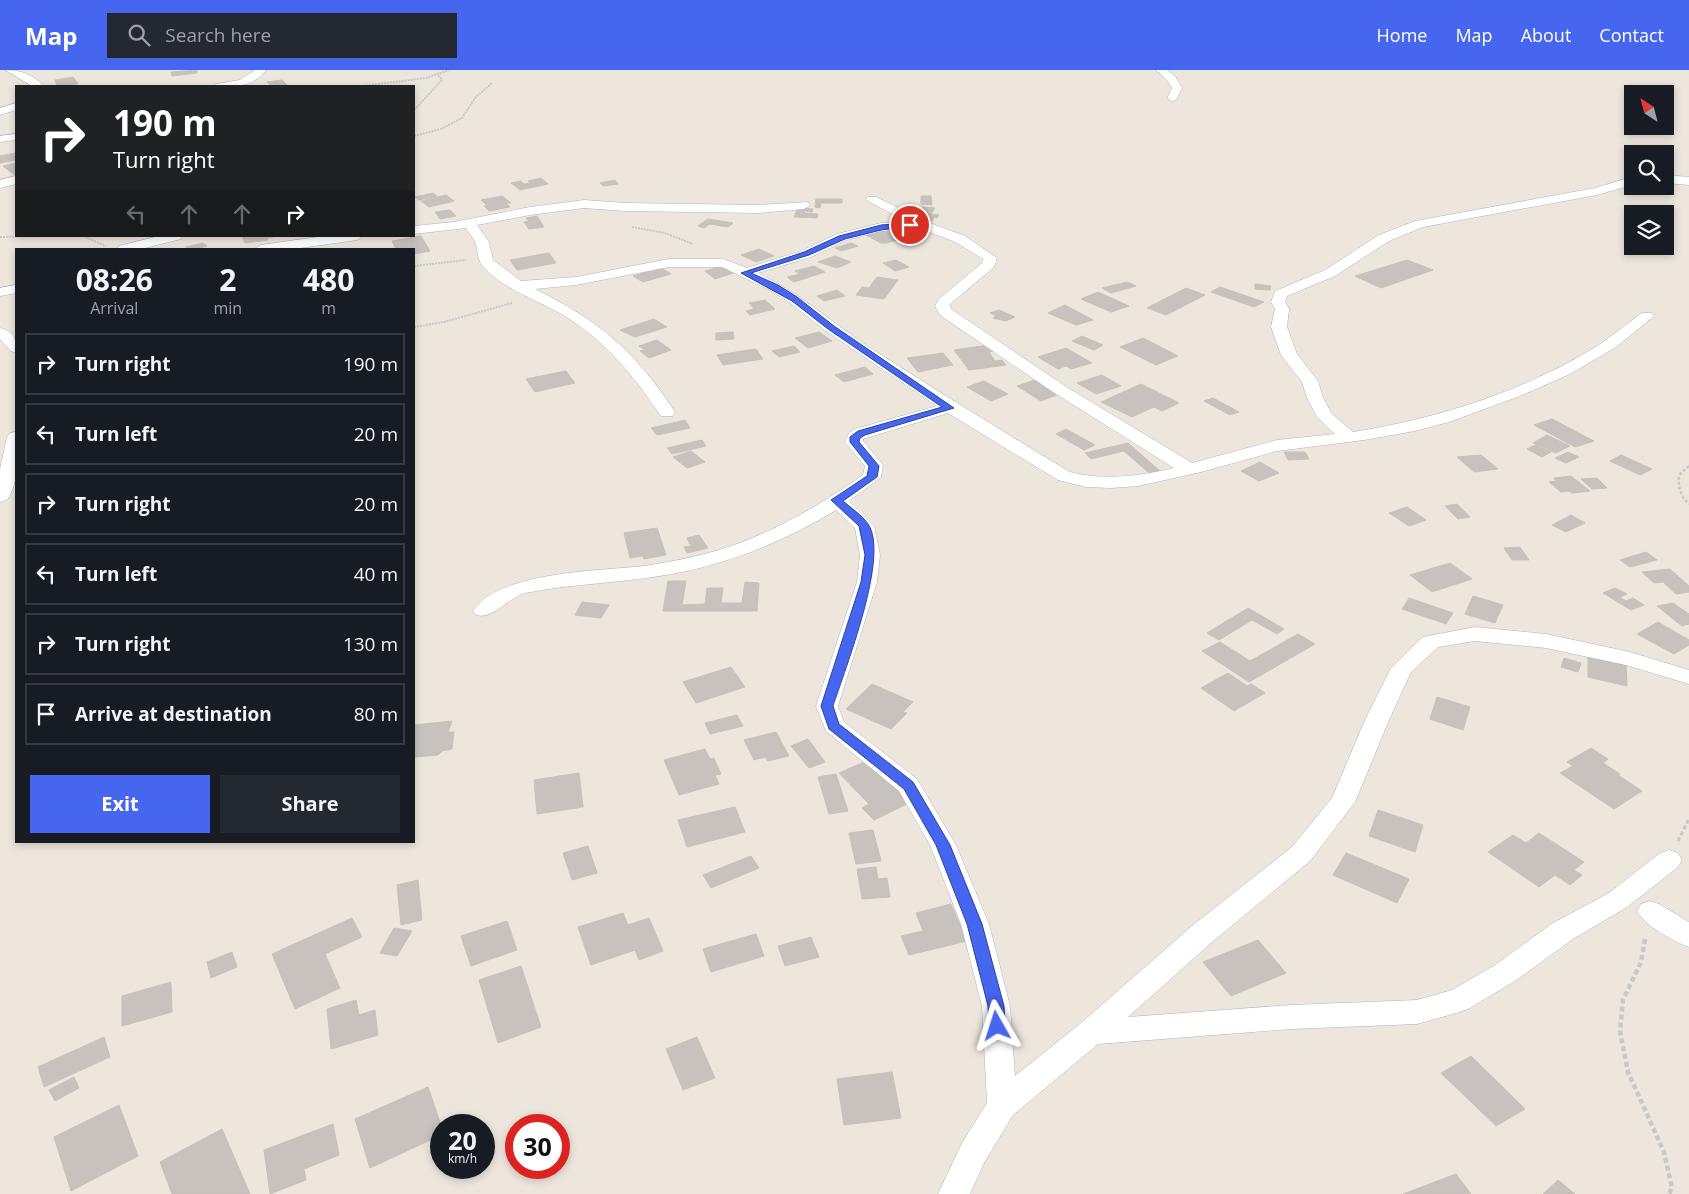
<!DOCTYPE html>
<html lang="en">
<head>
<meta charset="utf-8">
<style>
  body { margin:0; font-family:"Open Sans",sans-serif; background:#242831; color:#f1f3f6; height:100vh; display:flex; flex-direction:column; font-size:19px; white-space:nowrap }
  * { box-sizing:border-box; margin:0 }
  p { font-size:16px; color:#9ea1a6 }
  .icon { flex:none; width:28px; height:28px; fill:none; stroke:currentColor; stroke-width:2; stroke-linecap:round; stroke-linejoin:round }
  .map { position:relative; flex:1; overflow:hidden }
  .side { position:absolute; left:15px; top:178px; width:400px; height:595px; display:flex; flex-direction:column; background:#171b24; border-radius:0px; box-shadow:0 2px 8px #0003 }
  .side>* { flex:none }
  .guide { position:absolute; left:15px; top:15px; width:400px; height:152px; border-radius:0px; box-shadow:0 2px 8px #0003; background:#202124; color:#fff; overflow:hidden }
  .needle { width:32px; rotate:324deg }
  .controls { position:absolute; left:1624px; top:15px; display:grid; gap:10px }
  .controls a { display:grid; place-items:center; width:50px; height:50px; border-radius:0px; background:#171b24; box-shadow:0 2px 8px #0003; font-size:25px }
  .speed { position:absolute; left:430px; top:1044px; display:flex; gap:10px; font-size:25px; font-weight:700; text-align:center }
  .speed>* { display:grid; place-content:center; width:65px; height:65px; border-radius:50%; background:#171b24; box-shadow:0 2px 8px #0003; line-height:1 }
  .speed small { font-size:12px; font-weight:400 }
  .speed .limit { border:8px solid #d22; background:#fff; color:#111 }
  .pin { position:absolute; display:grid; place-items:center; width:42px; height:42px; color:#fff; margin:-21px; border:2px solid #fff; border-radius:50%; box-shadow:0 1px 5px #0007 }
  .me { position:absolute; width:55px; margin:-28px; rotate:354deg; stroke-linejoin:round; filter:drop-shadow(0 0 4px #0008) }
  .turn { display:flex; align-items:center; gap:18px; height:105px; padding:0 15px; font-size:22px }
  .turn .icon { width:65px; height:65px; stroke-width:2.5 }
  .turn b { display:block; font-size:35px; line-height:42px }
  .lanes { display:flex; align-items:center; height:48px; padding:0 15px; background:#0003; justify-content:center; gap:25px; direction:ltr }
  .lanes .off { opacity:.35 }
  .eta { display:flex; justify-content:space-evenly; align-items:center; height:85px; text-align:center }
  .eta b { font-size:30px; font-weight:700; line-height:35px }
  .cta { display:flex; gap:10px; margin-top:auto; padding:10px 15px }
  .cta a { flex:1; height:58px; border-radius:0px; background:#4666f0; color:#fff; font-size:20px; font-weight:700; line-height:58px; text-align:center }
  .cta a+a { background:#242831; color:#f1f3f6 }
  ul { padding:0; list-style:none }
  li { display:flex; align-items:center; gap:15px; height:62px; margin:0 10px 8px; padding:0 5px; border:2px solid #363941; border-radius:0px }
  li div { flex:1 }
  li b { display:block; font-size:19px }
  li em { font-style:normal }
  header { display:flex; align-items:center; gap:30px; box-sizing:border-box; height:70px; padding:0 25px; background:#4666f0; color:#fff }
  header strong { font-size:24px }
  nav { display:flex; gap:28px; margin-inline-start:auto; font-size:18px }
  .search { width:350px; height:45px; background:#242831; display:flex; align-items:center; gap:12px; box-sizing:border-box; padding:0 18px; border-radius:0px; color:#9ea1a6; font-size:19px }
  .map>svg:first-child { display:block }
  .building { fill:#c7c2bd; stroke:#c7c1b7 }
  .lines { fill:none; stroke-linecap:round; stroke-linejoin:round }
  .street-casing { stroke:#b1b4bd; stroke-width:1 }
  .path-far3 { stroke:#c8c8c8; stroke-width:2; stroke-dasharray:2 1; stroke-linecap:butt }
  .path-far2 { stroke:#c8c8c8; stroke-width:2.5; stroke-dasharray:3 2; stroke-linecap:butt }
  .path-far1 { stroke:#c8c8c8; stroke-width:3; stroke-dasharray:4 2.5; stroke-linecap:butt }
  .path { stroke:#c8c8c8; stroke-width:4.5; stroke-dasharray:5 3; stroke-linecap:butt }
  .street { fill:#fff; fill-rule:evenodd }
  .route { fill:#4666f0; stroke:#2e429c }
</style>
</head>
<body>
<header>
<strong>Map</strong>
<div class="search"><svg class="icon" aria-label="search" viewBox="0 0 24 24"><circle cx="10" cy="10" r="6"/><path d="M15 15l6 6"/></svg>Search here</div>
<nav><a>Home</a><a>Map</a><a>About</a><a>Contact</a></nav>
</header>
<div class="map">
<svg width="1689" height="1124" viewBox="0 0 1689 1124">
  <rect width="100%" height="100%" fill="#ece6dd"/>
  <path class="building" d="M 197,0 L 197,3 L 172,6 L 171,2 Z
    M 73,7 L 78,14 L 57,16 L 55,10 Z
    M 282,10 L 287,15 L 271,16 L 267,12 Z
    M 16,83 L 16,90 L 0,93 L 0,86 Z
    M 16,93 L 16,106 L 3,96 Z
    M 541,108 L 548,114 L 520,120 L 511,113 L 521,111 L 524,114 L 531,113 L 528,111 Z
    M 615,110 L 618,114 L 603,116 L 600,113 Z
    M 433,123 L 437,126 L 419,130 L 415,127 Z
    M 446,125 L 454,131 L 429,137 L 421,131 Z
    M 502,126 L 511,133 L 506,133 L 510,137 L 489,141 L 484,136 L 488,136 L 481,130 Z
    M 921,126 L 931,126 L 932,135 L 921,134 Z
    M 816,129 L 842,129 L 842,133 L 821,133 L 820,138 L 815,137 Z
    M 923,137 L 935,138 L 931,144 L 939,145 L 937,148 L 934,147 L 932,151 L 919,149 L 921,145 L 918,145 Z
    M 798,138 L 813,139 L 812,142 L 805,141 L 804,143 L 818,144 L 817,148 L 794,147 Z
    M 450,140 L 456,146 L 440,149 L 435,142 Z
    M 537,146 L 544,157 L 529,159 L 524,152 L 529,151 L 526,148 Z
    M 708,149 L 733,153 L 728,157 L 710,154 L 704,158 L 698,156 Z
    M 883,158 L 904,168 L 887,173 L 881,173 L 864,164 Z
    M 242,166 L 273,166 L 273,167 L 267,168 L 268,170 L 245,173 Z
    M 421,166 L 430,181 L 414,184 L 414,179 L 396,179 L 392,171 Z
    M 203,173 L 207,176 L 197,179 L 186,177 Z
    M 851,173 L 858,176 L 842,181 L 835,178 Z
    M 759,179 L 774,186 L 756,192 L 741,185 Z
    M 549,183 L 556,193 L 517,200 L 510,190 Z
    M 835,186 L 851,192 L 837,198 L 818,192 Z
    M 896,190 L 909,197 L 895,201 L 883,193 Z
    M 1407,190 L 1433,200 L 1381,218 L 1355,206 Z
    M 722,196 L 734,203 L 715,209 L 705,201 Z
    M 814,196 L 825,202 L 794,212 L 787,207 L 800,204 L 795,201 Z
    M 661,198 L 671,204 L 643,212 L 633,206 Z
    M 877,207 L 898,210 L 884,229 L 856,225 L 862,217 L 869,218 Z
    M 1127,212 L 1136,216 L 1111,223 L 1102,218 Z
    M 1255,214 L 1271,216 L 1270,220 L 1255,219 Z
    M 1220,217 L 1264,232 L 1254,237 L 1211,222 Z
    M 1186,218 L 1205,225 L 1166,245 L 1147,238 Z
    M 837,220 L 845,226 L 824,231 L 817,226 Z
    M 1098,222 L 1129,236 L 1111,242 L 1081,229 Z
    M 765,230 L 775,239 L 750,245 L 746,241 L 754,239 L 749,233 Z
    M 1065,235 L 1093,250 L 1076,255 L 1048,243 Z
    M 999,240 L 1015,247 L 1006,251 L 993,248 L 997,246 L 990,243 Z
    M 654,249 L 667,257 L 635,267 L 620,260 Z
    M 733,262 L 734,269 L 716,270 L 716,263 Z
    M 819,262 L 832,271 L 808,278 L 795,268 Z
    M 1082,266 L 1103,275 L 1094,280 L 1072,271 Z
    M 1143,268 L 1178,286 L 1156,295 L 1120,277 Z
    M 657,270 L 671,280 L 649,288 L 640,281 L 645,280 L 639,276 Z
    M 989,275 L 993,281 L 989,282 L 995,291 L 1002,290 L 1006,295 L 969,300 L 954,280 Z
    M 794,276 L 800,282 L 779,287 L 772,281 Z
    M 1066,278 L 1092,293 L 1071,299 L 1066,296 L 1058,299 L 1038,287 Z
    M 756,279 L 763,289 L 723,295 L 717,285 Z
    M 943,283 L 953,295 L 918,302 L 907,288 Z
    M 865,297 L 873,304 L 844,312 L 835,305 Z
    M 566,301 L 575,313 L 535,322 L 526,309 Z
    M 1102,305 L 1121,316 L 1096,324 L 1077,313 Z
    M 1038,309 L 1062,323 L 1041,331 L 1017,316 Z
    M 984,311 L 1008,324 L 991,331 L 967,317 Z
    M 1141,314 L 1179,333 L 1162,341 L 1154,337 L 1132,347 L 1101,332 Z
    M 1213,328 L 1239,342 L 1230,345 L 1204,331 Z
    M 1552,349 L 1594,371 L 1575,377 L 1534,355 Z
    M 685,350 L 690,358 L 657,365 L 651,358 Z
    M 1066,359 L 1095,375 L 1084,380 L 1056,364 Z
    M 1547,365 L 1570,376 L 1556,383 L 1533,373 Z
    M 702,370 L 706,376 L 672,384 L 667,378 Z
    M 1128,373 L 1160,401 L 1149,403 L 1124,381 L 1091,389 L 1085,383 Z
    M 1535,375 L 1551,382 L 1542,387 L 1527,379 Z
    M 691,381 L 705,392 L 687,398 L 673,387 Z
    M 1284,382 L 1305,382 L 1309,389 L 1288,390 Z
    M 1568,382 L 1579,387 L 1566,393 L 1555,388 Z
    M 1481,385 L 1498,399 L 1474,402 L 1457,387 Z
    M 1621,385 L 1652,399 L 1640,405 L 1610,391 Z
    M 1260,392 L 1279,403 L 1259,411 L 1241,401 Z
    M 1571,406 L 1590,421 L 1572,423 L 1569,421 L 1561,422 L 1549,412 L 1556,411 L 1554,408 Z
    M 1597,408 L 1607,418 L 1592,419 L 1581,409 Z
    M 1457,434 L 1470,447 L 1458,449 L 1445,436 Z
    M 1407,437 L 1426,450 L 1409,456 L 1389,443 Z
    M 1571,445 L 1585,453 L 1566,462 L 1552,455 Z
    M 657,458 L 666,485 L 644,489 L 643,486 L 630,488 L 624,463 Z
    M 699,465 L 708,478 L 687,483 L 684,477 L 691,476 L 687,468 Z
    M 1520,477 L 1529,490 L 1512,490 L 1504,478 Z
    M 1646,482 L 1657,490 L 1630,497 L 1620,490 Z
    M 1450,493 L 1472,509 L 1432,522 L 1410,505 Z
    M 1670,499 L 1689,516 L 1689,522 L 1676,524 L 1663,512 L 1654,513 L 1642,502 Z
    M 668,511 L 686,511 L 682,535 L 705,534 L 707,518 L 723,518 L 721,533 L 742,533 L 745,512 L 759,513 L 757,541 L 663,541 Z
    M 1615,518 L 1627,524 L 1620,527 L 1626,531 L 1633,528 L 1644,535 L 1631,540 L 1603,523 Z
    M 1473,526 L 1503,535 L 1495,553 L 1465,544 Z
    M 1409,528 L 1453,543 L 1446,554 L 1402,539 Z
    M 582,532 L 609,535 L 601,548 L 575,545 Z
    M 1673,533 L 1689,544 L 1689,554 L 1682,556 L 1657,536 Z
    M 1248,538 L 1284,559 L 1277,564 L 1252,550 L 1219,570 L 1207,563 Z
    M 1658,552 L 1689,570 L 1689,575 L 1674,584 L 1637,564 Z
    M 1298,564 L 1315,574 L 1249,612 L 1202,581 L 1220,572 L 1250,591 Z
    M 1588,584 L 1626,593 L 1627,616 L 1588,607 Z
    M 1564,588 L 1581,593 L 1578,602 L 1561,597 Z
    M 731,597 L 745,617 L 696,633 L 683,612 Z
    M 1228,603 L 1247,616 L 1251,614 L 1265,623 L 1234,641 L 1201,618 Z
    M 872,614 L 913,632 L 903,642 L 907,643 L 891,659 L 846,639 Z
    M 1437,627 L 1470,637 L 1463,660 L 1430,649 Z
    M 737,645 L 743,656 L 710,664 L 705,653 Z
    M 452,651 L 448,662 L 454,662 L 452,679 L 442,681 L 438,685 L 415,687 L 415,683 L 414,683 L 414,655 Z
    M 776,662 L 789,686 L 768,691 L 765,687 L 754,690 L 744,670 Z
    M 808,669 L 825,692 L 809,698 L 791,676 Z
    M 1591,678 L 1608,689 L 1603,693 L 1620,704 L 1618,705 L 1642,721 L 1614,739 L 1560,703 L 1573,696 L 1567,692 Z
    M 705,679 L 710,689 L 714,688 L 721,704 L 715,705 L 719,714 L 679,725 L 664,690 Z
    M 869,690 L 911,732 L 874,750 L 862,738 L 869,734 L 839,703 Z
    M 579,703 L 583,737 L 537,744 L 534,710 Z
    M 836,704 L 848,741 L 829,744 L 818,707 Z
    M 735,737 L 745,762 L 687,777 L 678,750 Z
    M 1378,740 L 1423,755 L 1415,782 L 1369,766 Z
    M 873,760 L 881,791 L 856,794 L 849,763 Z
    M 1539,763 L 1584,792 L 1574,800 L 1582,805 L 1570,815 L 1555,805 L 1539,817 L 1488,782 L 1513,765 L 1526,773 Z
    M 588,776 L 597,803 L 572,810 L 563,783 Z
    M 1346,783 L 1409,809 L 1397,833 L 1333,805 Z
    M 751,786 L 759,798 L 711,818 L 703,805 Z
    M 876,797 L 878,809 L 887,808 L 890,827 L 862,829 L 857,799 Z
    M 418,810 L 422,850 L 401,855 L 397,815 Z
    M 951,834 L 967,871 L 909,885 L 901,866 L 923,861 L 916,843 Z
    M 623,843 L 628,855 L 649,848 L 663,881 L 639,890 L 635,880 L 591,895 L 578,857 Z
    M 352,848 L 362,867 L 325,884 L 340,918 L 295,939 L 272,884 Z
    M 507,851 L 517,880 L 471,896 L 461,866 Z
    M 394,858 L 412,861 L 397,886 L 380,883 Z
    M 756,864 L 764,886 L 711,902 L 703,879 Z
    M 811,867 L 819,887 L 785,896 L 778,876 Z
    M 1258,870 L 1286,903 L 1231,926 L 1203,892 Z
    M 232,882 L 237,897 L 211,908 L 207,892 Z
    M 521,896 L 541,957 L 498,973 L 479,910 Z
    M 171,912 L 172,942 L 122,956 L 122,926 Z
    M 356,930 L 359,945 L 375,940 L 378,965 L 331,979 L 327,939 Z
    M 104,967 L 110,987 L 44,1017 L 38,997 Z
    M 697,967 L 715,1008 L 683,1020 L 666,979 Z
    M 1471,986 L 1525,1039 L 1496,1056 L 1441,1003 Z
    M 892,1002 L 901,1048 L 844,1055 L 837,1009 Z
    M 74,1007 L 79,1018 L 55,1031 L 49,1020 Z
    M 428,1017 L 441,1055 L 441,1065 L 370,1098 L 355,1049 Z
    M 119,1035 L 138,1086 L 71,1121 L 54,1067 Z
    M 333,1054 L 339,1085 L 304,1099 L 306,1110 L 270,1124 L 264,1080 Z
    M 222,1059 L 250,1124 L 172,1124 L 160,1092 Z
    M 1456,1104 L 1471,1124 L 1403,1124 Z
    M 1558,1110 L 1575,1124 L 1543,1124 Z"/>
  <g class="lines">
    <g class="street-casing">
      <path id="street" d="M 5,0 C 20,0 33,4 43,16 L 32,16 Z
        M 255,0 L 266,0 C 253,17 235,17 215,16 L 216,14 L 240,10 Z
        M 1156,0 L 1167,0 L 1175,6 L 1182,18 L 1176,30 L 1172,31 L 1167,28 L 1172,18 L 1167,10 Z
        M 16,33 L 16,40 L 0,45 L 0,38 Z
        M 16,64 L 16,70 L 0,72 L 0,66 Z
        M 1665,105 L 1689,107 L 1689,115 L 1665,113 Z
        M 16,106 L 16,114 L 0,118 L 0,110 Z
        M 1632,107 L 1632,115 L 1597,125 L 1423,157 L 1389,171 L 1335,206 L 1287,226 L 1285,232 L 1289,239 L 1287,257 L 1297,284 L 1318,311 L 1323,328 L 1332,344 L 1353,362 C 1435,349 1518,323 1589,281 C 1608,270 1624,256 1642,243 L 1652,243 L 1654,246 L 1616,277 L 1570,304 L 1520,326 L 1449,352 L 1415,361 L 1364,370 L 1277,381 L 1201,402 L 1138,416 L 1111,418 L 1086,417 L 1058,410 L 948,343 L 863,369 L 863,371 L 883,395 L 881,407 L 849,431 L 874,456 L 880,485 L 877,512 L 838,636 L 844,652 L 917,709 L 956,775 L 989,854 L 1010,936 L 1015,1006 L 1081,953 L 1192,856 L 1292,777 L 1332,728 L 1365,650 L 1391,598 L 1423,567 L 1475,557 L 1546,564 L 1630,582 L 1689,600 L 1689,614 L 1626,595 L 1546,578 L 1475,571 L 1438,577 L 1411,602 L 1389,650 L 1355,732 L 1310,791 L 1212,872 L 1128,947 L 1291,935 L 1417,930 L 1452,920 L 1495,895 L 1553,853 L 1609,823 L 1660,783 L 1669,780 L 1678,783 L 1682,790 L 1678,797 L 1627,837 L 1573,869 L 1515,911 L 1470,938 L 1460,942 L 1417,954 L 1291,959 L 1098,974 L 1013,1045 L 984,1093 L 970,1124 L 938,1124 L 962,1073 L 987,1033 L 982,936 L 961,854 L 930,775 L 899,721 L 826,661 L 816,636 L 857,512 L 860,485 L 855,458 L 836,440 C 787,470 733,492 677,503 C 627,513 575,513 525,523 C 506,529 493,550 476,545 L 473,541 C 500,501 599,501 645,496 C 670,492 695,487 719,480 C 771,464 819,436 863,405 L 865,396 L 845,372 L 849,363 L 855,359 L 937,336 L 826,261 L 789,232 L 770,220 L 722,197 L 669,197 L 576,215 L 535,219 C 600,251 635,281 675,342 L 673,346 L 661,346 C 634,306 605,270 563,245 C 537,229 503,220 482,195 C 477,188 478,182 476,174 C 474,168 469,163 466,158 L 414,164 L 414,156 L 454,152 L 530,137 L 584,130 L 625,133 L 758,135 L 808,132 L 810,135 L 804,139 L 758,143 L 625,141 L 584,138 L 530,145 L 477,155 L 489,172 L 493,190 L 521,211 L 576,207 L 669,189 L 723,189 L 747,198 L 801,181 L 837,164 L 881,153 L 907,152 L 866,130 L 868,127 L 876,127 L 930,153 L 965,166 L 997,188 L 994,197 L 950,234 L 951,239 L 1065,316 L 1192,393 L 1277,370 L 1335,364 L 1317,347 L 1307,328 L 1302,312 L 1281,285 L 1271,257 L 1275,239 L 1271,232 L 1275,221 L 1325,200 L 1379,165 L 1415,151 L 1595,118 ZM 922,159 L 955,172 L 983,189 L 982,193 L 939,229 L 935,236 L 940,245 L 1053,322 L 1174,398 C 1140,406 1105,411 1070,402 C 1002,361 934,319 866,275 C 830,251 798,222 758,203 L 811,187 L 847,170 L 881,161 Z
        M 159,166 L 182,166 L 181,169 L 141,179 L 117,179 L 119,176 Z
        M 325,166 L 363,166 L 357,170 L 293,179 L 254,179 L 261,175 Z
        M 16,215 L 16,223 L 0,226 L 0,218 Z
        M 0,258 C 15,262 16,269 16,283 L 11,281 L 0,269 Z
        M 16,362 C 17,384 20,411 7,430 L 0,432 L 0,399 L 7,367 L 10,363 Z
        M 1650,831 L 1659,834 L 1689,852 L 1689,877 C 1674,872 1644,855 1637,841 L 1641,834 Z"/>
    </g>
    <path class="path-far3" d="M 363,16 L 426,8 L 449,0
      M 414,40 L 442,10 L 438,5
      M 414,66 L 441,59 L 462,48 L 475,28 L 492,13
      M 632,157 L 665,163 L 693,174
      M 83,166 L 106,176
      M 0,167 L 47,166
      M 414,196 L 466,190
      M 414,257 L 444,252 L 512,233"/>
    <path class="path-far2" d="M 1689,396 L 1679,405 C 1678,417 1680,426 1689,434"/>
    <path class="path-far1" d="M 1678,771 L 1689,749"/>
    <path class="path" d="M 1645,869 L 1641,892 L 1623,930 L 1620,961 L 1628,1002 L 1664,1082 L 1672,1118 L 1669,1124"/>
    <use href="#street" class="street"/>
  </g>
  <path class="route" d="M 910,153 L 914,155 L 913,156 L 881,160 L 845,169 L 809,185 L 751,203 L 778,215 L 797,227 L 834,256 L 954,338 L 865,365 L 860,368 L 859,372 L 879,396 L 877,407 L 843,431 C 851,438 862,445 868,454 C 890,485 845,599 833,636 L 839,654 L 913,712 L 950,775 L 982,854 L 1004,936 L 1005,956 L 1003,960 L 997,962 L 992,960 L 989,956 L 988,936 L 967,854 L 936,775 L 904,719 L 829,659 L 821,636 L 861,512 L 865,485 L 859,456 L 831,430 L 867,406 L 869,396 L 850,372 L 850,367 L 858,361 L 942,337 L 828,259 L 792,231 L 741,203 L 804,182 L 839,166 L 881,155 Z"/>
</svg>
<div class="controls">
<a><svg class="needle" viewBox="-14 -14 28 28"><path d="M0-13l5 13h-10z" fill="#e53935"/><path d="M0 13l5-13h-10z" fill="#9ea1a6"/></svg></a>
<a><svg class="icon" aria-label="search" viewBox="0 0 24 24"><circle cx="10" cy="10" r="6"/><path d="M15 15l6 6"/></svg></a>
<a><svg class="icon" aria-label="layers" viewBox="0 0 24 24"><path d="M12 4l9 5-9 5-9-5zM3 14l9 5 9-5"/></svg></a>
</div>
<div class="speed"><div>20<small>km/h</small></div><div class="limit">30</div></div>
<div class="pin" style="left:910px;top:155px;background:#d93025"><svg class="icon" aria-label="arrive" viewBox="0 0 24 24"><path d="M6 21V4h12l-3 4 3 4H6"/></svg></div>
<svg class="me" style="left:997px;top:956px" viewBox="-20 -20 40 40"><path d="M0-17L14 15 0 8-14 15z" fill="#4666f0" stroke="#fff" stroke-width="4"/></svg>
<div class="guide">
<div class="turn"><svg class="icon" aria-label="right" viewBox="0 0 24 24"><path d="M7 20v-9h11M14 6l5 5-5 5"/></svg><div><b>190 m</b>Turn right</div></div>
<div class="lanes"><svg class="icon off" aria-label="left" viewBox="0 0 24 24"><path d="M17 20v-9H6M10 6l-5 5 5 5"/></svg><svg class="icon off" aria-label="ahead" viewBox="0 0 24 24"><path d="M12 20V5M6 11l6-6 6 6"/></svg><svg class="icon off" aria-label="ahead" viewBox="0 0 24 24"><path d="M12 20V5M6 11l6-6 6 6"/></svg><svg class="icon" aria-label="right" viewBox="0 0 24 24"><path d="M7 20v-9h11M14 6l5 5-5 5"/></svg></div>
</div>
<section class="side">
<div class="eta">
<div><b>08:26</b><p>Arrival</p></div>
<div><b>2</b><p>min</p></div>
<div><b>480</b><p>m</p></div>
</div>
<ul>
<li><svg class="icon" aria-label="right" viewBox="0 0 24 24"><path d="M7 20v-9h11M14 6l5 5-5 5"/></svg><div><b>Turn right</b></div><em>190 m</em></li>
<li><svg class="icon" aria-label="left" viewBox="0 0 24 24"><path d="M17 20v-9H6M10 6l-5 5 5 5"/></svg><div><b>Turn left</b></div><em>20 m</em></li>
<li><svg class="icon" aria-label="right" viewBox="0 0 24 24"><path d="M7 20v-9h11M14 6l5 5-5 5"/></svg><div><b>Turn right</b></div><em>20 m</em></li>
<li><svg class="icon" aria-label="left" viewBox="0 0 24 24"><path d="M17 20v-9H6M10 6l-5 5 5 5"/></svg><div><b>Turn left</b></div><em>40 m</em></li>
<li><svg class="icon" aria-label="right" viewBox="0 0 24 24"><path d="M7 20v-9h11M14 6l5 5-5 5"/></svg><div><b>Turn right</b></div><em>130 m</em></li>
<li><svg class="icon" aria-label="arrive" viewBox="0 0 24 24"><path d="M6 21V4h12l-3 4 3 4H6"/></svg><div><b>Arrive at destination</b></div><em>80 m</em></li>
</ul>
<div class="cta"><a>Exit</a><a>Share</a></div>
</section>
</div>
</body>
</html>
